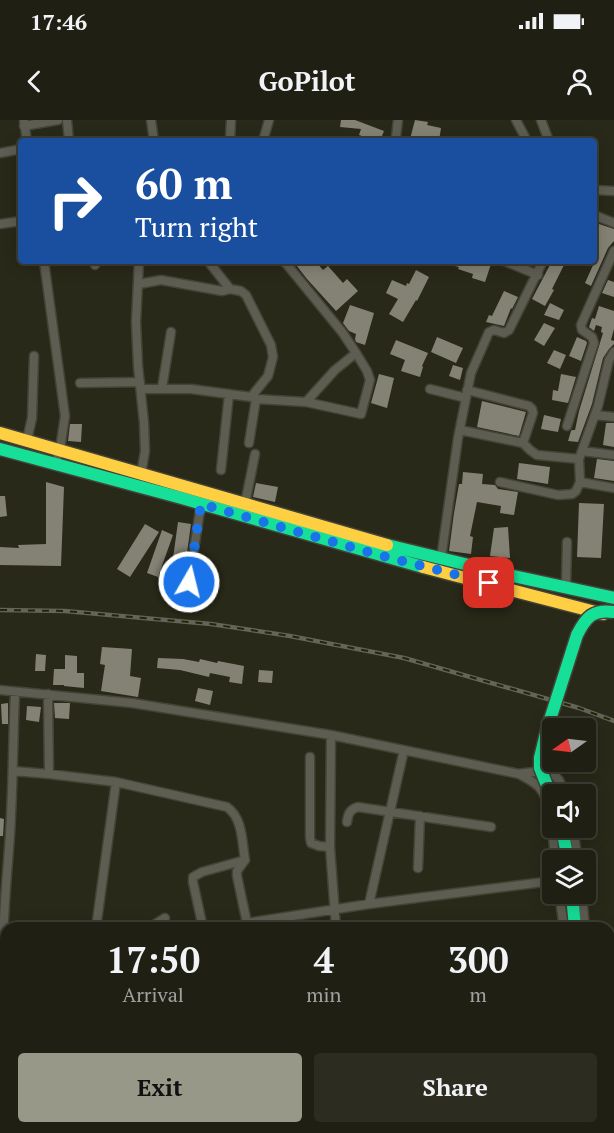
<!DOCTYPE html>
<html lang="en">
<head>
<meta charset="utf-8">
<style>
  body { margin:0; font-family:"PT Serif",serif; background:#2c2c21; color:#f1f3f6; height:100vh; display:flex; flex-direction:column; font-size:22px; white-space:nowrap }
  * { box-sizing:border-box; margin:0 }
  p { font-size:20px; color:#a1a2a0 }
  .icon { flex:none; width:33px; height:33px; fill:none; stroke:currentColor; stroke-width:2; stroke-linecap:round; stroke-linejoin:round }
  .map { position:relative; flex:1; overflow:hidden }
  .drawer { position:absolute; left:0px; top:802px; width:615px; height:212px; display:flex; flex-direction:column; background:#1f1f13; border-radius:18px 18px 0 0; box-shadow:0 3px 15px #0003,0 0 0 2px #3c3d33 }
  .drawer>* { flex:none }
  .top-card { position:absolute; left:18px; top:18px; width:579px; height:126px; border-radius:6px; box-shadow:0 3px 15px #0003,0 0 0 2px #3c3d33; background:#1a4fa0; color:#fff; overflow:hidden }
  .needle { width:39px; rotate:256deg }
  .controls { position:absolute; left:542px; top:598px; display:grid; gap:12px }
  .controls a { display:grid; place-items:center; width:54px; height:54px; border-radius:6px; background:#1f1f13; box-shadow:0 3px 15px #0003,0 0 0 2px #3c3d33; font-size:30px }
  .pin { position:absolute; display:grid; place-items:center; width:51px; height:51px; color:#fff; margin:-26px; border-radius:12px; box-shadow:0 3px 9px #0006 }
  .me { position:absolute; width:66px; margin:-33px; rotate:8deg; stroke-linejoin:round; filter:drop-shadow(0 0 4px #0008) }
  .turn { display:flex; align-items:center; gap:21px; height:126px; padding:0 18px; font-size:27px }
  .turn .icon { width:78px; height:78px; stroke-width:2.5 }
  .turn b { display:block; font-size:42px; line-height:51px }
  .eta { display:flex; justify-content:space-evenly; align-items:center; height:102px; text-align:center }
  .eta b { font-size:36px; font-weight:700; line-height:42px }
  .primary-button { display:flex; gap:12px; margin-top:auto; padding:12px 18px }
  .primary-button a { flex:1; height:69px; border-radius:6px; background:#979888; color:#111; font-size:24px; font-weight:700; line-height:69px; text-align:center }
  .primary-button a+a { background:#2c2c21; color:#f1f3f6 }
  .status { display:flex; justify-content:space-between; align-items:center; height:42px; padding:0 30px; background:#1f1f13; direction:ltr }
  .status svg { height:16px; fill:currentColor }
  header { display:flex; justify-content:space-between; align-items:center; height:78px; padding:0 18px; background:#1f1f13; font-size:27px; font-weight:700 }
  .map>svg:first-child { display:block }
  .building { fill:#848274 }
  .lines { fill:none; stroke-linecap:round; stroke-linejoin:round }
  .street-casing { stroke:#434337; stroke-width:11 }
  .fast-casing { stroke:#434337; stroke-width:15 }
  .slow-casing { stroke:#434337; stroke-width:15 }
  .street { stroke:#5d5d52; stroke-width:8 }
  .fast { stroke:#16e098; stroke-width:12 }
  .slow { stroke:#ffcf43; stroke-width:12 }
  .rail-casing { stroke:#646459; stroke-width:4.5 }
  .rail { stroke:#252508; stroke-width:2; stroke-dasharray:7; stroke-linecap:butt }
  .fast-bridge-casing { stroke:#434337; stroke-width:15; stroke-linecap:butt }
  .fast-bridge { stroke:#16e098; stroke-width:12 }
  .route { stroke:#1a73e8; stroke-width:10; stroke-dasharray:0 18 }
</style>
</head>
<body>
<div class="status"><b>17:46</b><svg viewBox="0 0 49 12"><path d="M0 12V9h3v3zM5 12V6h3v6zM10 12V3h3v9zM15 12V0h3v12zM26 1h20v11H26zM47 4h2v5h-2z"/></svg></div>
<header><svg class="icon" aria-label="back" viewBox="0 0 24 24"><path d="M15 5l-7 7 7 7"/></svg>GoPilot<svg class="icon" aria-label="person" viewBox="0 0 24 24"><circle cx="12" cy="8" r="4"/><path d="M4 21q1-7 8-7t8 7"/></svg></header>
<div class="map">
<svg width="614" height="1013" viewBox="0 0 614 1013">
  <rect width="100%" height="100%" fill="#292919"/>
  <path class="building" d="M 341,0 L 355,0 L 384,11 L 380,21 L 376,21 L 359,15 L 361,9 L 340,7 Z
    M 415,0 L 428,2 L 427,5 L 441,8 L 439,21 L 415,21 L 410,19 Z
    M 599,104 L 614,109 L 614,121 L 608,128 L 591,166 L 585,163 L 594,143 L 594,116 Z
    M 293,141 L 315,141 L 323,150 L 328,146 L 343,163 L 347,159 L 358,171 L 336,191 L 307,159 Z
    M 446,141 L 492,141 L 485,162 L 472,158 L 473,154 L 458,149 L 459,147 L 446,144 Z
    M 552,141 L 566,141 L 552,169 L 554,170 L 545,186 L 532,179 Z
    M 416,150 L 429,157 L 417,181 L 416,180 L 403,202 L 389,194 L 398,179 L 386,173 L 392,160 L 406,166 L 407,163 L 409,164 Z
    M 608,160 L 614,162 L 614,177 L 602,173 Z
    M 504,171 L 518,177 L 512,189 L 511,188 L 504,206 L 486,202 L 489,195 L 492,196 Z
    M 550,183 L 564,190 L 559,200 L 544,195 Z
    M 350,185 L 374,193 L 365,225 L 356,222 L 355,219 L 356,214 L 349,211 L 343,203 Z
    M 599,186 L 614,191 L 614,209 L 611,220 L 614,221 L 614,224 L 609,229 L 603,238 L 592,284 L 578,322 L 568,321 L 571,311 L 572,310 L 575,310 L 579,291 L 603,213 L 601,212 L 602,207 L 596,205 L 594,211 L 589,207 L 592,198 L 595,199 Z
    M 544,203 L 555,208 L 544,226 L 534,220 Z
    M 437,217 L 463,228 L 456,243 L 431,232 Z
    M 577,217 L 586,221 L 587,223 L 581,241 L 569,236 Z
    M 396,220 L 428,233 L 422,246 L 423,247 L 420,257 L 401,251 L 405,240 L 390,234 Z
    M 554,230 L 566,235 L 560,249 L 547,243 Z
    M 453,245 L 463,248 L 460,260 L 449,256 Z
    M 379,254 L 394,258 L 387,288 L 371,283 Z
    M 561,254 L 576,257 L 568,283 L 552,280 L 553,270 L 558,271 Z
    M 482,281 L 526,292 L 519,316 L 477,307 Z
    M 544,295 L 561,299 L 558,312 L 541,309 Z
    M 606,303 L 614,303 L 614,327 L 603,325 Z
    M 70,304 L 82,304 L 81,322 L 68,321 Z
    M 597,339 L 614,341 L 614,361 L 594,358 Z
    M 519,343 L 550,347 L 548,364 L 517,359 Z
    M 463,352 L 483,354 L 482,364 L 495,365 L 498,369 L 518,372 L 514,395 L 500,393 L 501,386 L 477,382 L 470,416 L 473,417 L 471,434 L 449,431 L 454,393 L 459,364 L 462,364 Z
    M 46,362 L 64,367 L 61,446 L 0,445 L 0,427 L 19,428 L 18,425 L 46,424 Z
    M 256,363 L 278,367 L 275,382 L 253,377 Z
    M 0,376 L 5,376 L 7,396 L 0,397 Z
    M 579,383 L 604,384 L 601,438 L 577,437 Z
    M 178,402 L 191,404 L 183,462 L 170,460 Z
    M 145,404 L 159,412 L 130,457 L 117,449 Z
    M 508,407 L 510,438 L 490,436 L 494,408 Z
    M 162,410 L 173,415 L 158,457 L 147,453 Z
    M 102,527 L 132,529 L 130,556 L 141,558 L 138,577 L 101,571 L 105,545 L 100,544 Z
    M 36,534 L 46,535 L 45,551 L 35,551 Z
    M 65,535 L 77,536 L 77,553 L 84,553 L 84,568 L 64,566 L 64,565 L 53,565 L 54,549 L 65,549 Z
    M 158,538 L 183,539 L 199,542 L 200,539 L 217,543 L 218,541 L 244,546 L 242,564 L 229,562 L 230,557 L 210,553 L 209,557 L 180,550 L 157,548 Z
    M 259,550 L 273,551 L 272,563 L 258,562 Z
    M 198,568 L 213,571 L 210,585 L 195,581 Z
    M 8,583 L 8,604 L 2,604 L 1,584 Z
    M 54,583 L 70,583 L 69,599 L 55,598 Z
    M 27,586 L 41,587 L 39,602 L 26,600 Z
    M 0,698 L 4,699 L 3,716 L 0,716 Z"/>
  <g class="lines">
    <g class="street-casing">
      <path id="street" d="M 67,0 L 69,21
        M 151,0 L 154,21
        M 516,0 L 527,21
        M 541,0 L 549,21
        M 24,1 L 27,21
        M 24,6 L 58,0
        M 230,21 L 231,0
        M 263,21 L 269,0
        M 396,21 L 396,17 L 398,0
        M 0,33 L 21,29
        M 594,70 L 614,71
        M 594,95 L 614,103
        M 0,104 L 21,101
        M 44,141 L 65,296 L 60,329 L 55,344
        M 94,141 L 95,145
        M 139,141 L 136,202 L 138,246 L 144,303 L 145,331 L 141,354
        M 284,141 L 342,212 L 356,233 L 335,250 L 306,282
        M 504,141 L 538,155
        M 139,164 L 161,160 L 222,171 L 230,169
        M 80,263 L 140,262
        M 162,268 L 171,212
        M 141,269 L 191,269 L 251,277 L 268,256 L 273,237 L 271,225 L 246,175 L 241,171 L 230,169 L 208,141
        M 430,269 L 466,278
        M 467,270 L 529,286 L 532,289 L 533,293 L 523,323
        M 251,277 L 256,279 L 306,282 L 361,294 L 370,260 L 367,251 L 356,233
        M 595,295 L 614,297
        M 567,306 L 594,223 L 592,217 L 582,210 L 581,205 L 614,131
        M 460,310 L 523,323 L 530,330 L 537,335 L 579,339
        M 27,320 L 32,298 L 34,236
        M 249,323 L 256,279
        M 582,331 L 614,335
        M 221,350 L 229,274
        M 500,362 L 558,375 L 572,374 L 576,371 L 580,362 L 579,339 L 598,286 L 609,240 L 614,232
        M 580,362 L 614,368
        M 245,384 L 255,334
        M 441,439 L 458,318 L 471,253 L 489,212 L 494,210 L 504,213 L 509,210 L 543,141
        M 189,462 L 201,384
        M 566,467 L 567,422
        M 0,570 L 132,583 L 331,615 L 519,654 C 526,658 533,661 539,667 C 553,683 553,720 555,741
        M 48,574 L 49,654
        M 331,615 L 330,727 L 336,808
        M 310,637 L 310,718 L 311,723 L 319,726 L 330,727
        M 13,651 L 49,654 L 116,662 L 227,687 C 243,698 242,723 245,740 L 237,751 L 237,756 L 247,803
        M 519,654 C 532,652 550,648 559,660 C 561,664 563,670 565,675
        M 347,702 C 348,694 350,689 358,687 L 491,707
        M 573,708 L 578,741
        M 418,748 L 420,696
        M 559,774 L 564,808
        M 582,774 L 585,808
        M 369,784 L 404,630
        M 96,808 L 116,662
        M 149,808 L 165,798
        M 203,808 L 193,762 L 193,757 L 202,752 L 245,740
        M 233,808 L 247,803 L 369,784 L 552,761
        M 6,861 C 0,811 7,763 10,714 C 13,667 13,619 15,572
        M 0,922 L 6,921
        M 609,924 L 614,924
        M 229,1008 L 232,1013
        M 353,1008 L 354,1013
        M 14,1013 L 15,1008
        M 66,1013 L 67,1008"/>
    </g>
    <g class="fast-casing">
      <path id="fast" d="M 0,329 L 178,377 L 423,447
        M 387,425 L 509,455 L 614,478
        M 562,708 L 568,741
        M 572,774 L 575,808
        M 590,1008 L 591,1013"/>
    </g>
    <g class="slow-casing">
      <path id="slow" d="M 0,313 L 387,425
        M 423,447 L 603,494"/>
    </g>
    <use href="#street" class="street"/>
    <use href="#fast" class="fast"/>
    <use href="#slow" class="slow"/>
    <g class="rail-casing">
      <path id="rail" d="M 0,490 L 65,491 L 211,504 L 290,516 L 404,538 L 579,588 L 614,601"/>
    </g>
    <use href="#rail" class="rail"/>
    <g class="fast-bridge-casing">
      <path id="fast-bridge" d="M 552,678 L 540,648 L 540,638 L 547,609 L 577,515 C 586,497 593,489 614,492"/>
    </g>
    <use href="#fast-bridge" class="fast-bridge"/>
  </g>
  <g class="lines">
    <path class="route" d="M 189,462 L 201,384 L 375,434 L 489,463"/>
  </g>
</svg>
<div class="controls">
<a><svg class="needle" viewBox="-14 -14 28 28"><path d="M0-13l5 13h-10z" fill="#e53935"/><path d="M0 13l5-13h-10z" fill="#a1a2a0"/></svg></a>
<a><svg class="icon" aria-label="sound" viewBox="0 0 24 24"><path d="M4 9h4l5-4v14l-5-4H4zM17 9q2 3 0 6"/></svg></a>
<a><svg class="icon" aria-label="layers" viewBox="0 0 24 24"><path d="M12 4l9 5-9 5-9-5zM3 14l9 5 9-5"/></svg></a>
</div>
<div class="pin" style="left:489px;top:463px;background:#d93025"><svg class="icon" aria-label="arrive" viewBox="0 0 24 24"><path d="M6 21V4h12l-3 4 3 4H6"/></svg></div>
<svg class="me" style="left:189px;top:462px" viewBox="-20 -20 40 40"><circle r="17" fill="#1a73e8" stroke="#fff" stroke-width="3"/><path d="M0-11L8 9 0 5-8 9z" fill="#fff"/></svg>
<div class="top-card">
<div class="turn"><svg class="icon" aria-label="right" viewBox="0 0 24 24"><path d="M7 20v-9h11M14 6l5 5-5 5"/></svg><div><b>60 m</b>Turn right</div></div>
</div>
<section class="drawer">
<div class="eta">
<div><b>17:50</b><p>Arrival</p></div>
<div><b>4</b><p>min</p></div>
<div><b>300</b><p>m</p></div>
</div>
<div class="primary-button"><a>Exit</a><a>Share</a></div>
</section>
</div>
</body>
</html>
